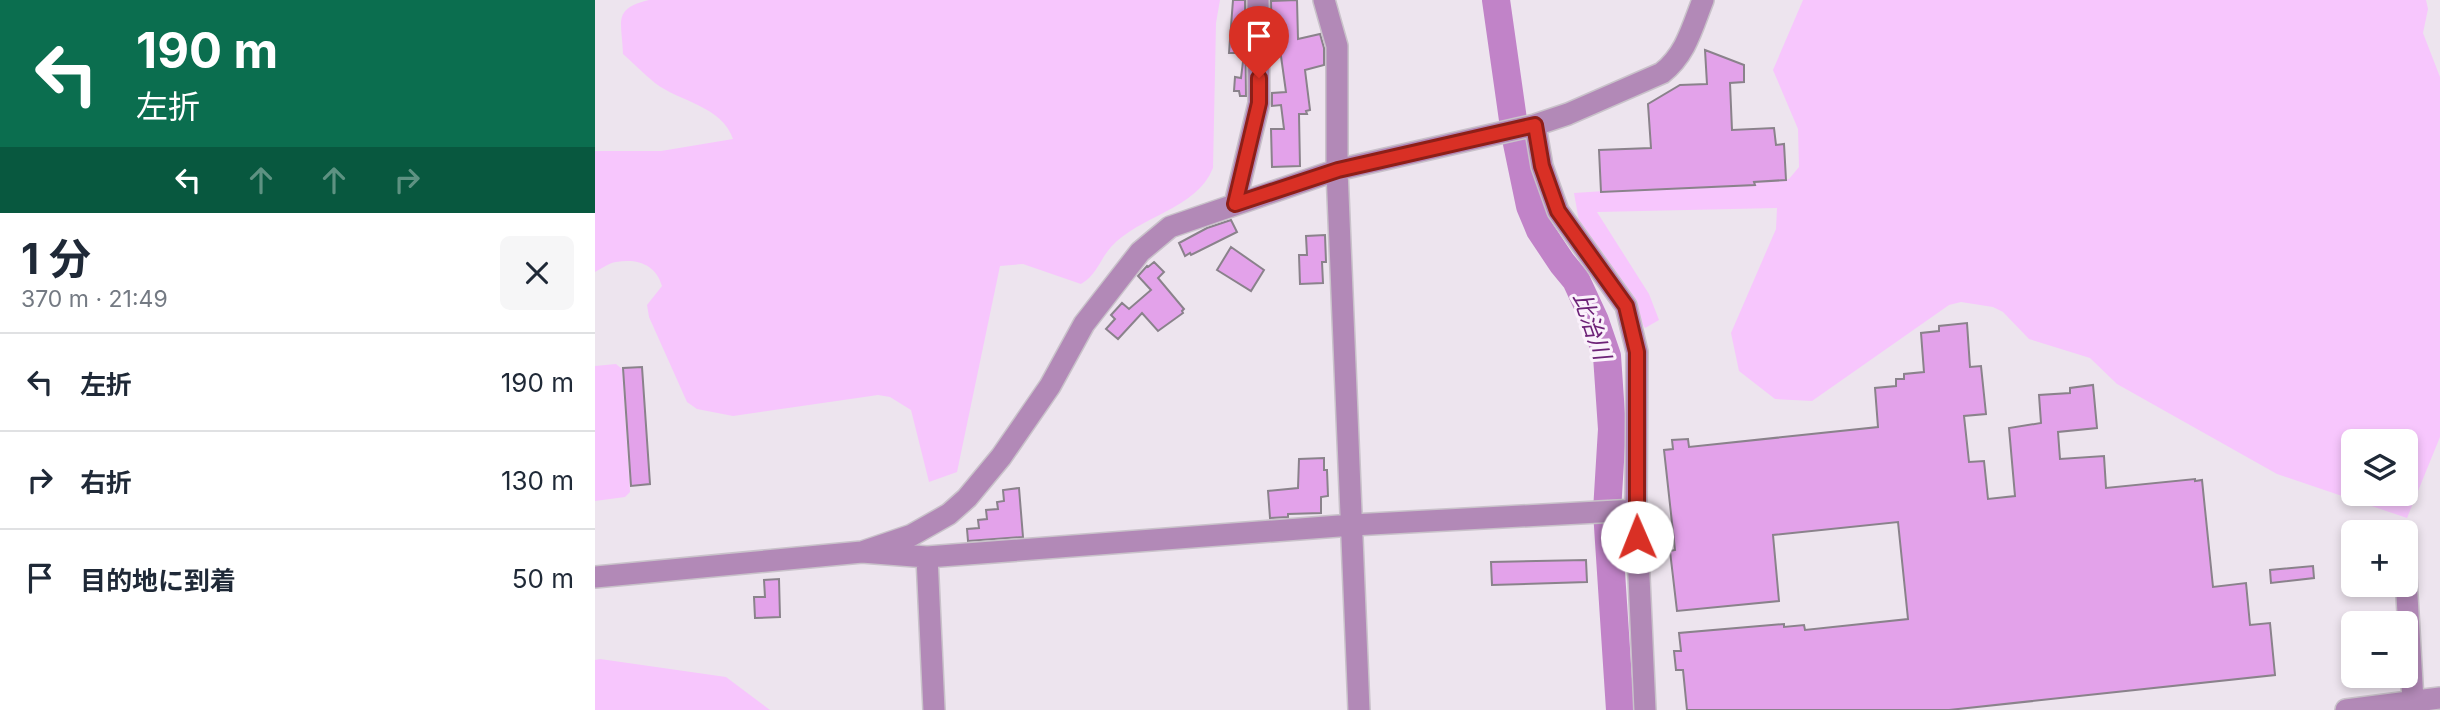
<!DOCTYPE html>
<html lang="ja">
<head>
<meta charset="utf-8">
<style>
  body { margin:0; font-family:Inter,"Noto Sans JP",sans-serif; background:#f6f6f7; color:#1f2937; height:100vh; display:flex; flex-direction:column; font-size:26px; white-space:nowrap }
  * { box-sizing:border-box; margin:0 }
  p { font-size:23px; color:#747a83 }
  .icon { flex:none; width:38px; height:38px; fill:none; stroke:currentColor; stroke-width:2; stroke-linecap:round; stroke-linejoin:round }
  .map { position:relative; flex:1; overflow:hidden }
  .details { display:flex; flex-direction:column; background:#fff; width:595px }
  .details>* { flex:none }
  .banner { background:#0b6e4f; color:#fff; overflow:hidden }
  .fabs { position:absolute; left:1746px; top:429px; display:grid; gap:14px }
  .fabs a { display:grid; place-items:center; width:77px; height:77px; border-radius:10px; background:#fff; box-shadow:0 4px 10px #0003; font-size:35px }
  .pin { position:absolute; display:grid; place-items:center; width:60px; height:60px; color:#fff; margin:-72px -30px; border-radius:50% 50% 50% 0; rotate:-45deg; box-shadow:0 0 7px #0007 }
  .pin .icon { rotate:45deg }
  .me { position:absolute; width:77px; margin:-38px; rotate:359deg; stroke-linejoin:round; filter:drop-shadow(0 0 5px #0008) }
  .turn { display:flex; align-items:center; gap:24px; height:147px; padding:0 21px; font-size:32px }
  .turn .icon { width:91px; height:91px; stroke-width:2.5 }
  .turn b { display:block; font-size:49px; line-height:60px }
  .lanes { display:flex; align-items:center; height:66px; padding:0 21px; background:#0003; justify-content:center; gap:35px; direction:ltr }
  .lanes .off { opacity:.35 }
  .round { display:grid; place-items:center; flex:none; width:74px; height:74px; border-radius:10px; background:#f6f6f7 }
  .head { display:flex; align-items:center; justify-content:space-between; height:119px; padding:0 21px }
  h1 { font-size:42px; font-weight:700; line-height:52px }
  ul { padding:0; list-style:none }
  li { display:flex; align-items:center; gap:21px; height:98px; padding:0 21px; border-top:2px solid #e0e1e3 }
  li div { flex:1 }
  li b { display:block; font-size:26px }
  li em { font-style:normal }
  main { display:flex; flex:1; min-height:0 }
  .map>svg:first-child { display:block }
  .green { fill:#f7c6fd; fill-rule:evenodd }
  .lines { fill:none; stroke-linecap:round; stroke-linejoin:round }
  .river { stroke:#c183c8; stroke-width:28 }
  .building { fill:#e3a2ea; stroke:#8a828b; stroke-width:2 }
  .minor-casing { stroke:#c9c2ca; stroke-width:24 }
  .minor { stroke:#b289b7; stroke-width:21 }
  .route-casing { stroke:#8d1f18; stroke-width:18 }
  .route { stroke:#d93025; stroke-width:12 }
  .labels { text-anchor:middle; stroke-width:6; stroke-linejoin:round; paint-order:stroke }
  .water-label { font-size:23px; font-style:italic; fill:#6d2277; stroke:#faf1fb }
</style>
</head>
<body>
<main>
<section class="details">
<div class="banner">
<div class="turn"><svg class="icon" aria-label="left" viewBox="0 0 24 24"><path d="M17 20v-9H6M10 6l-5 5 5 5"/></svg><div><b>190 m</b>左折</div></div>
<div class="lanes"><svg class="icon" aria-label="left" viewBox="0 0 24 24"><path d="M17 20v-9H6M10 6l-5 5 5 5"/></svg><svg class="icon off" aria-label="ahead" viewBox="0 0 24 24"><path d="M12 20V5M6 11l6-6 6 6"/></svg><svg class="icon off" aria-label="ahead" viewBox="0 0 24 24"><path d="M12 20V5M6 11l6-6 6 6"/></svg><svg class="icon off" aria-label="right" viewBox="0 0 24 24"><path d="M7 20v-9h11M14 6l5 5-5 5"/></svg></div>
</div>
<div class="head"><div><h1>1 分</h1><p>370 m · 21:49</p></div><a class="round"><svg class="icon" aria-label="close" viewBox="0 0 24 24"><path d="M6 6l12 12M18 6L6 18"/></svg></a></div>
<ul>
<li><svg class="icon" aria-label="left" viewBox="0 0 24 24"><path d="M17 20v-9H6M10 6l-5 5 5 5"/></svg><div><b>左折</b></div><em>190 m</em></li>
<li><svg class="icon" aria-label="right" viewBox="0 0 24 24"><path d="M7 20v-9h11M14 6l5 5-5 5"/></svg><div><b>右折</b></div><em>130 m</em></li>
<li><svg class="icon" aria-label="arrive" viewBox="0 0 24 24"><path d="M6 21V4h12l-3 4 3 4H6"/></svg><div><b>目的地に到着</b></div><em>50 m</em></li>
</ul>
</section>
<div class="map">
<svg width="1845" height="710" viewBox="0 0 1845 710">
  <rect width="100%" height="100%" fill="#ede4ee"/>
  <path class="green" d="M 54,0 L 625,0 L 621,23 L 618,168 C 601,210 545,215 516,247 C 505,259 502,275 486,284 L 428,264 L 405,266 L 362,472 L 334,482 L 316,410 L 295,397 L 283,395 L 138,416 L 102,409 L 92,402 L 54,317 L 52,305 L 67,286 C 61,265 43,258 21,262 C 14,263 6,269 0,272 L 0,151 L 66,151 L 138,139 C 127,106 85,102 60,83 C 49,74 38,63 28,54 C 27,21 17,9 54,0 Z
    M 1208,0 L 1831,0 L 1833,9 L 1828,33 L 1845,77 L 1845,437 L 1812,518 L 1682,474 L 1522,384 L 1495,358 L 1434,339 L 1408,312 L 1398,307 L 1366,302 L 1354,305 L 1217,401 L 1180,399 L 1144,371 L 1136,333 L 1181,229 L 1182,208 L 1002,212 L 1054,294 L 1064,320 L 1050,328 L 985,227 L 979,193 L 1194,179 L 1204,167 L 1203,129 L 1178,70 ZM 1759,441 L 1811,441 L 1811,494 L 1759,494 Z
    M 21,364 L 27,369 L 35,492 L 30,497 L 0,501 L 0,366 Z
    M 5,659 L 131,677 L 175,710 L 0,710 L 0,660 Z"/>
  <g class="lines">
    <path class="river" d="M 901,0 L 920,134 L 935,206 L 945,230 L 967,263 L 981,280 L 1000,321 L 1012,356 L 1017,429 L 1012,511 L 1025,710"/>
  </g>
  <path class="building" d="M 638,0 L 650,0 L 651,96 L 645,96 L 644,91 L 639,91 L 640,77 L 646,78 L 649,53 L 634,53 Z
    M 702,0 L 703,39 L 725,34 L 729,48 L 729,65 L 710,70 L 715,110 L 711,111 L 712,114 L 704,114 L 705,166 L 677,167 L 676,129 L 689,129 L 686,105 L 677,106 L 677,93 L 691,92 L 685,49 L 679,50 L 679,46 L 677,46 L 676,1 Z
    M 1110,50 L 1149,65 L 1149,82 L 1135,83 L 1137,130 L 1179,128 L 1181,145 L 1189,144 L 1191,180 L 1159,182 L 1160,185 L 1006,192 L 1004,150 L 1056,148 L 1053,104 L 1085,85 L 1112,84 Z
    M 636,220 L 642,232 L 596,255 L 595,253 L 590,256 L 584,243 L 612,228 Z
    M 730,235 L 731,262 L 727,262 L 728,283 L 705,284 L 704,255 L 712,255 L 711,236 Z
    M 636,247 L 669,270 L 656,291 L 622,270 Z
    M 559,262 L 569,272 L 563,278 L 589,309 L 587,311 L 588,313 L 563,331 L 547,313 L 523,339 L 511,329 L 520,319 L 516,315 L 527,303 L 534,309 L 556,290 L 543,276 L 552,266 L 553,267 Z
    M 1372,323 L 1375,367 L 1386,366 L 1391,414 L 1369,416 L 1374,462 L 1389,461 L 1393,499 L 1420,496 L 1414,428 L 1446,423 L 1444,395 L 1475,393 L 1475,388 L 1498,385 L 1502,428 L 1463,432 L 1465,459 L 1509,456 L 1511,488 L 1600,479 L 1600,481 L 1607,480 L 1618,587 L 1651,583 L 1655,625 L 1675,623 L 1680,675 L 1354,710 L 1092,710 L 1088,670 L 1081,670 L 1079,651 L 1086,651 L 1084,633 L 1189,624 L 1189,627 L 1209,625 L 1210,630 L 1313,619 L 1303,522 L 1178,535 L 1184,601 L 1082,611 L 1075,551 L 1080,550 L 1069,450 L 1078,449 L 1077,440 L 1093,439 L 1094,447 L 1283,427 L 1280,388 L 1301,386 L 1301,379 L 1309,379 L 1309,374 L 1329,372 L 1326,333 L 1344,331 L 1344,326 Z
    M 47,367 L 55,484 L 36,486 L 28,368 Z
    M 729,458 L 729,470 L 732,470 L 733,496 L 726,497 L 726,513 L 693,514 L 693,517 L 675,518 L 673,491 L 703,488 L 704,459 Z
    M 424,488 L 428,537 L 373,541 L 372,529 L 384,528 L 383,520 L 392,519 L 391,510 L 403,509 L 402,502 L 409,501 L 408,490 Z
    M 991,560 L 992,582 L 897,585 L 896,562 Z
    M 1718,566 L 1719,578 L 1676,583 L 1675,570 Z
    M 184,579 L 185,617 L 160,618 L 159,597 L 170,597 L 169,580 Z"/>
  <g class="lines">
    <g class="minor-casing">
      <path id="minor" d="M 729,0 L 742,46 L 742,170 L 764,710
        M 940,125 L 947,166 L 963,211 L 1031,306 L 1042,352 L 1041,510 L 1050,710
        M 640,204 L 664,103 L 663,0
        M 267,552 L 317,535 L 354,514 L 372,498 L 406,457 L 455,386 L 489,324 L 545,252 L 575,227 L 742,170 L 940,125 L 973,114 L 1067,73 C 1091,54 1097,28 1108,0
        M 332,557 L 339,710
        M 0,577 L 267,552 L 332,557 L 757,525 L 1041,510
        M 1811,578 L 1818,701
        M 1751,710 L 1845,698"/>
    </g>
    <use href="#minor" class="minor"/>
  </g>
  <g class="lines">
    <g class="route-casing">
      <path id="route" d="M 664,78 L 664,103 L 640,204 L 743,170 L 940,125 L 947,166 L 963,211 L 1031,306 L 1042,352 L 1042,537"/>
    </g>
    <use href="#route" class="route"/>
  </g>
  <g class="labels">
    <g class="water-label">
      <text transform="translate(997 326) rotate(71)" y="8">比治川</text>
    </g>
  </g>
</svg>
<div class="fabs">
<a><svg class="icon" aria-label="layers" viewBox="0 0 24 24"><path d="M12 4l9 5-9 5-9-5zM3 14l9 5 9-5"/></svg></a>
<a>+</a>
<a>−</a>
</div>
<div class="pin" style="left:664px;top:78px;background:#d93025"><svg class="icon" aria-label="arrive" viewBox="0 0 24 24"><path d="M6 21V4h12l-3 4 3 4H6"/></svg></div>
<svg class="me" style="left:1042px;top:537px" viewBox="-20 -20 40 40"><circle r="19" fill="#fff"/><path d="M0-13L10 11 0 6-10 11z" fill="#d93025"/></svg>
</div>
</main>
</body>
</html>
